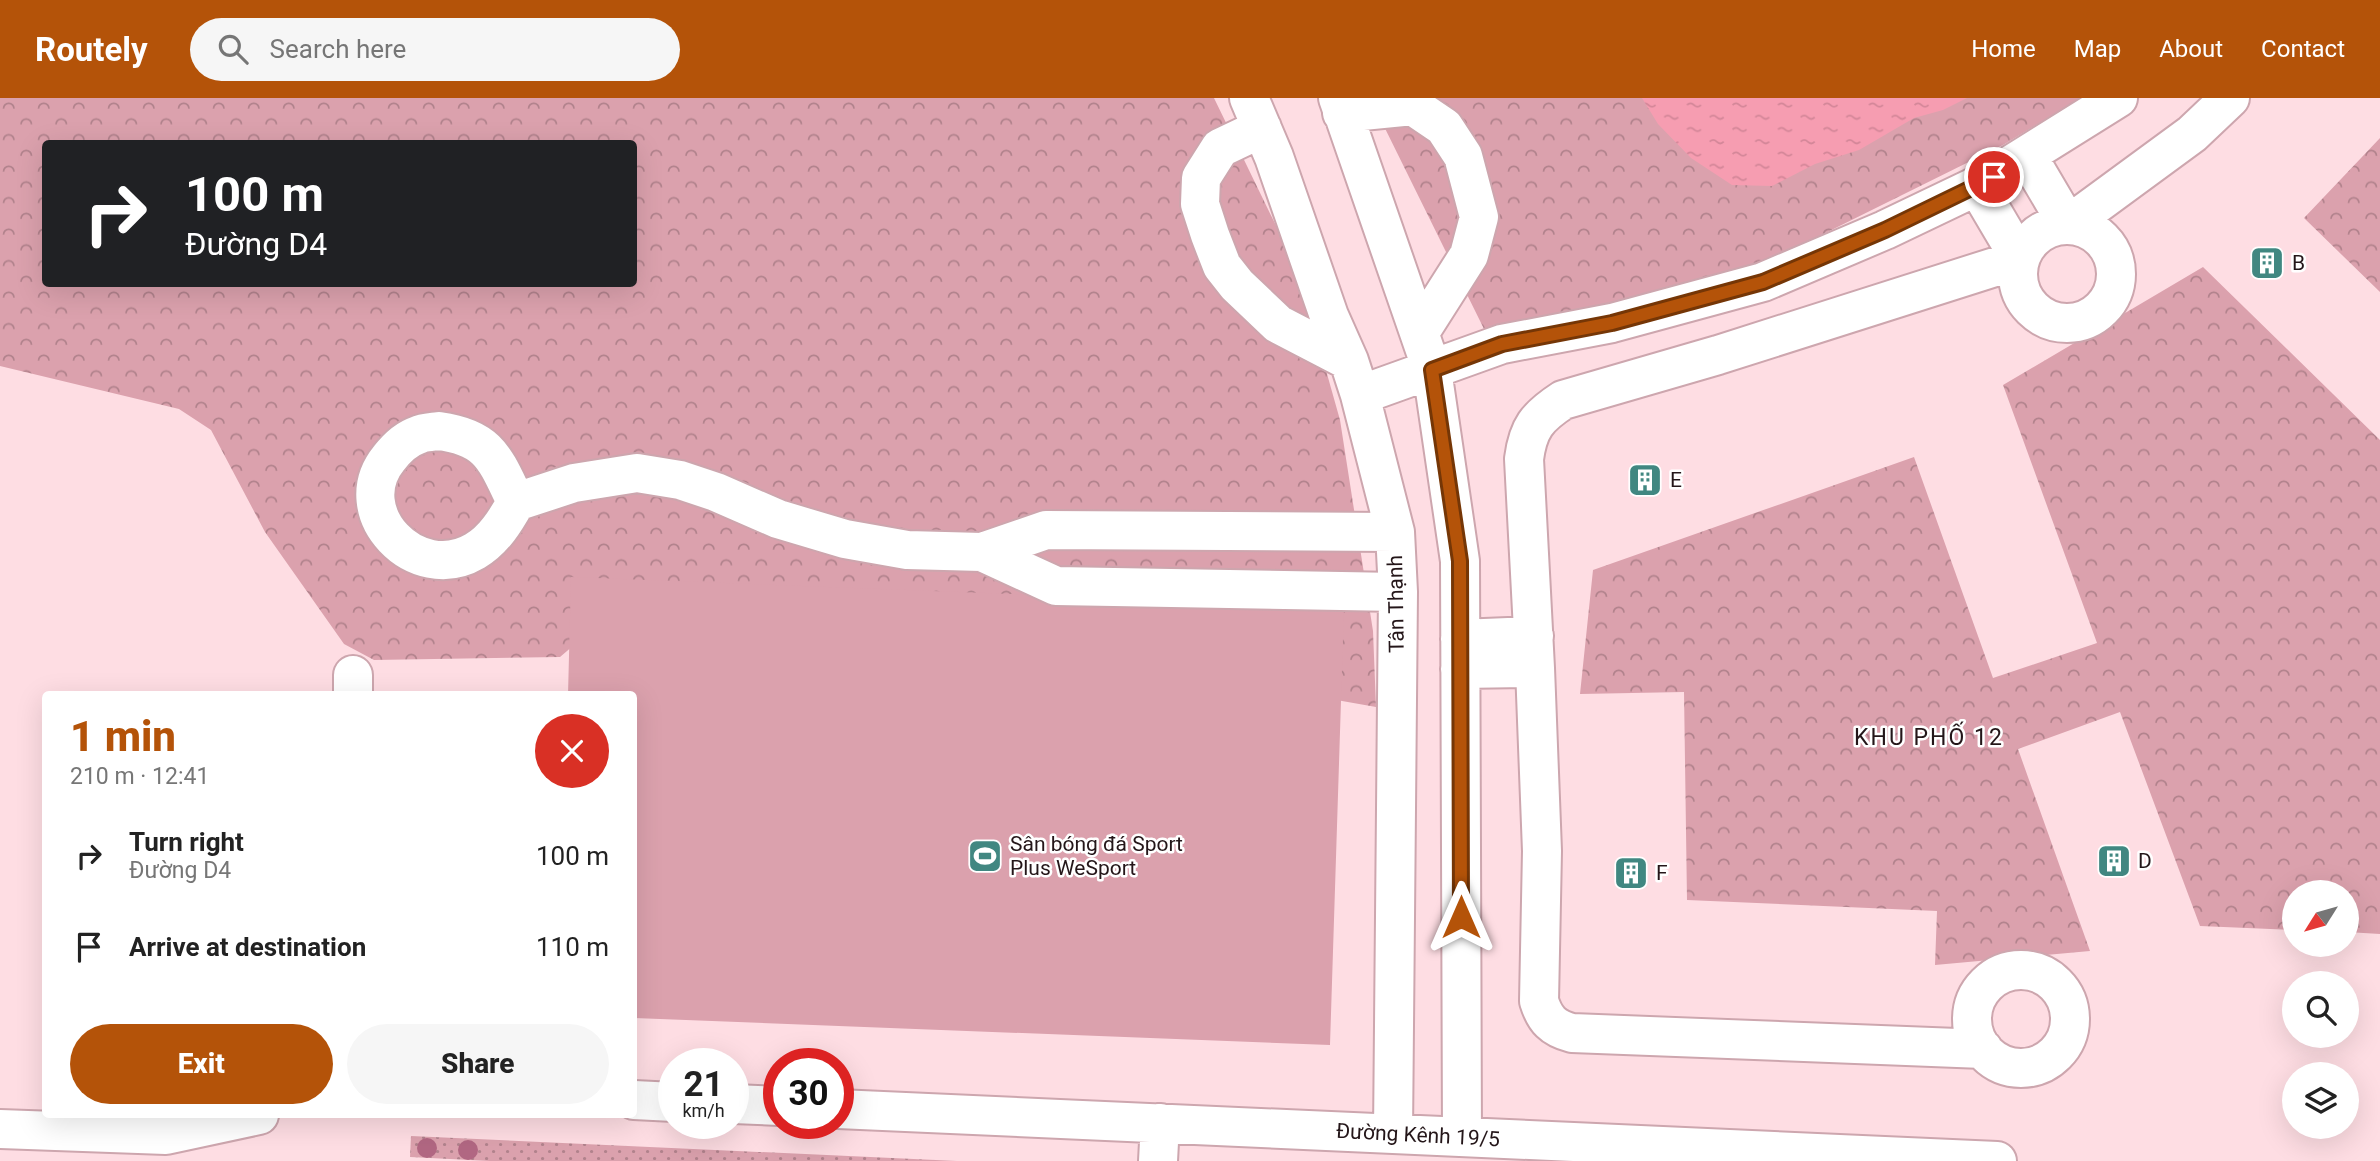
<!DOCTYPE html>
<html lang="en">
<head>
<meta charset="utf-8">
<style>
  body { margin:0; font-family:Roboto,sans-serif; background:#f6f6f6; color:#222; height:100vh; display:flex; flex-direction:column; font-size:26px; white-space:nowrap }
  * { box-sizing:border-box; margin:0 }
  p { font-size:23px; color:#767676 }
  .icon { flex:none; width:38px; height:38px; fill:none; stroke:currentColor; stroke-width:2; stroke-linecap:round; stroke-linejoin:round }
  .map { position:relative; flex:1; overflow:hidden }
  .sheet { position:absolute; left:42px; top:593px; width:595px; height:427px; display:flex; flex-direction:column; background:#fff; border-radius:7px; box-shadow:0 7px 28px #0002 }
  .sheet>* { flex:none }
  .top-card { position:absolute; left:42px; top:42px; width:595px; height:147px; border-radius:7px; box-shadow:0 7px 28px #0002; background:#202124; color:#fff; overflow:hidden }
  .needle { width:46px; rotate:233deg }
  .fabs { position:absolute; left:2282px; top:782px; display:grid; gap:14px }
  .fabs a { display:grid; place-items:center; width:77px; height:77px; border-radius:50%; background:#fff; box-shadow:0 7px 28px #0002; font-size:35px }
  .speed { position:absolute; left:658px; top:950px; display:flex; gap:14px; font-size:35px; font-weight:700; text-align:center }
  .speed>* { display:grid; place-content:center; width:91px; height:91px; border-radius:50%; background:#fff; box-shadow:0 7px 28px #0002; line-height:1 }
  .speed small { font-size:18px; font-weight:400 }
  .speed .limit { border:10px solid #d22; background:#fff; color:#111 }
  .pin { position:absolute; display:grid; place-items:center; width:60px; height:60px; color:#fff; margin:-30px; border:4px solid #fff; border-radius:50%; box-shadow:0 2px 7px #0007 }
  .me { position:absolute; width:77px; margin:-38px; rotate:0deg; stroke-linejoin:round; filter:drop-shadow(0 0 5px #0008) }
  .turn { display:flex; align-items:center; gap:24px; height:147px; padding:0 28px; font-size:32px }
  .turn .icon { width:91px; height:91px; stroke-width:2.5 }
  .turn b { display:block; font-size:49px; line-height:60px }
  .round { display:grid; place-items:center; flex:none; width:74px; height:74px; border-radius:37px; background:#f6f6f6 }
  .head { display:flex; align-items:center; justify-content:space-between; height:119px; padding:0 28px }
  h1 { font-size:42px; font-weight:800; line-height:52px; color:#b45309 }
  .cta { display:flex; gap:14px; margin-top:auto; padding:14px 28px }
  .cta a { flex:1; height:80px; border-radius:42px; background:#b45309; color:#fff; font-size:28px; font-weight:800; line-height:80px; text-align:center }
  .cta a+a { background:#f6f6f6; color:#222 }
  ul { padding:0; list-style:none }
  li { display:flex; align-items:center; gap:21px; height:91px; padding:0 28px }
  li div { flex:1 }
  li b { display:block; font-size:26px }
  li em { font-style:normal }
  header { display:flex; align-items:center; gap:42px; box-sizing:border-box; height:98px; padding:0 35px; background:#b45309; color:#fff }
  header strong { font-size:33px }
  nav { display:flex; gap:38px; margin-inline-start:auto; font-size:24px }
  .search { width:490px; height:63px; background:#f6f6f6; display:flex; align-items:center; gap:18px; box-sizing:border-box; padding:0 24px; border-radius:38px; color:#767676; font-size:26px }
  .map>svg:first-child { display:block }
  .grass { fill:url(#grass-dots) }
  .park { fill:url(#park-crowns); fill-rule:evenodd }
  .pitch { fill:#dba1ad }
  .water { fill:url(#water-ripples) }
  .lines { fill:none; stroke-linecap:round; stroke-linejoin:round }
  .minor-casing { stroke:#cda6ae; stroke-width:42 }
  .minor { stroke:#fff; stroke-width:38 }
  .tree { fill:#b16782 }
  .route-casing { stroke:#753606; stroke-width:18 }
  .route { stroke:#b45309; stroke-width:12 }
  .labels { text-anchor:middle; stroke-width:5; stroke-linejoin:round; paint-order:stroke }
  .poi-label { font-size:21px; fill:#241619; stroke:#fff; text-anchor:start }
  .street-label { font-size:21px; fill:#241619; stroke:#fff }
  .neighbourhood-label { font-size:23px; letter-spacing:2px; fill:#241619; stroke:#fff }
</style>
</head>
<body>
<header>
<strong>Routely</strong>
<div class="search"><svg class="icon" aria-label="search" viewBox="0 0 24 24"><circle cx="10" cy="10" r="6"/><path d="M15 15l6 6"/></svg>Search here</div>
<nav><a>Home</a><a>Map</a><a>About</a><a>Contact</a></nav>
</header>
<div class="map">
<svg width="2380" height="1063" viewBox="0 0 2380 1063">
  <defs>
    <pattern id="grass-dots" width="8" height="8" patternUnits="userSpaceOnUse" patternTransform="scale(1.75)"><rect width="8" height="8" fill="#dba1ad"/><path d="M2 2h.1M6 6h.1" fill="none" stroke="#b1828c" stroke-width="1.8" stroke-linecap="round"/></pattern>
    <pattern id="park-crowns" width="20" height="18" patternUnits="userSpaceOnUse" patternTransform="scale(1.75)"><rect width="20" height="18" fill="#dba1ad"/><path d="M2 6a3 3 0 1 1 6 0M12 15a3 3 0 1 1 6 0" fill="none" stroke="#b1828c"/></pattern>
    <pattern id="water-ripples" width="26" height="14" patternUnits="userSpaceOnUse" patternTransform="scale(1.75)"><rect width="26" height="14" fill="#f69db1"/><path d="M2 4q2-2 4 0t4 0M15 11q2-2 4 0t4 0" fill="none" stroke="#d38698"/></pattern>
  </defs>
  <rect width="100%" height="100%" fill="#fedde3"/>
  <path class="grass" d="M 411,1038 L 957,1063 L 490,1063 L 410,1059 Z"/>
  <path class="park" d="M 0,0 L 1214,0 L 1298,173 L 1340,322 L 1373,533 L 1376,609 L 1139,567 L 629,500 L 560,559 L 374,562 L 344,546 L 265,434 L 211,332 L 179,311 L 0,268 ZM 46,46 L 634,46 L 634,186 L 46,186 Z
    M 1370,0 L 2081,0 L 2003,47 L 1773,161 L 1662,194 L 1486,235 Z
    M 2380,40 L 2380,194 L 2304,120 Z
    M 2203,169 L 2380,342 L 2380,836 L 2347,834 L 2347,794 L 2294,794 L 2294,832 L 2200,828 L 2120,614 L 2018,651 L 2090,853 L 1935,867 L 1937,813 L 1687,802 L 1684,594 L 1580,596 L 1593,472 L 1914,359 L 1993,580 L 2097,545 L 2003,287 Z"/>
  <path class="pitch" d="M 571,479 L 1344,509 L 1330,947 L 634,920 L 634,597 L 568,597 Z"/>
  <path class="water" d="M 1642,0 L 1967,0 L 1943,12 L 1914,20 L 1859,52 L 1815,66 L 1772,88 L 1732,87 L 1691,60 L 1658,26 Z"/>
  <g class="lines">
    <g class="minor-casing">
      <path id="minor" d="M 1249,0 L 1274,59 L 1329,218 L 1349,263 L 1360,297 L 1395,434 L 1398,494 L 1393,1036
        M 1338,0 L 1432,272 L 1460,463 L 1462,1039
        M 1342,15 L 1413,8 L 1444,29 L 1463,58 L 1479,119 L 1469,157 L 1420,234
        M 1262,30 L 1220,50 L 1201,80 L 1200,106 L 1210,137 L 1222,168 L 1237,187 L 1278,226 L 1349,263
        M 2028,59 L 2068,127 L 2192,36 L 2230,0
        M 1977,88 L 2020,161 L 1718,257 L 1563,302 C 1537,319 1528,330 1524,361 L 1535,570 L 1542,753 L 1539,903 C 1545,922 1553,930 1572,935 L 1983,951
        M2018 176a49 49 0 1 1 98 0a49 49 0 1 1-98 0Z
        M 1360,297 L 1502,246 L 1612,225 L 1763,184 L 1885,132 L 1977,88 L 2118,0
        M 439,333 C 490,340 495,361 516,404 C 506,422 494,442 475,453 C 416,488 345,414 389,360 C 396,351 406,341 418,337 C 424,334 432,334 439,333 Z
        M 516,404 L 574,385 L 637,375 L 680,382 L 716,394 L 778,421 L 845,441 L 907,452 L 982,454 L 1046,432 L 1395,434
        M 982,454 L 1056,488 L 1398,494
        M 1460,541 L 1534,538
        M 1460,571 L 1535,570
        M 353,597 L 353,577
        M1972 921a49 49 0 1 1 98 0a49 49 0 1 1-98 0Z
        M 634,1002 L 674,1004
        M 733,1006 L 779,1008
        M 838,1011 L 1997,1063
        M 0,1031 L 166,1037 L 259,1017
        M 1158,1063 L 1160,1025"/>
    </g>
    <use href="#minor" class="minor"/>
  </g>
  <g class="tree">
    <circle cx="427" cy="1050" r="10"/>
    <circle cx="468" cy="1052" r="10"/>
  </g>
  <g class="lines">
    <g class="route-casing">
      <path id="route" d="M 1461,819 L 1460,463 L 1432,272 L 1502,246 L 1612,225 L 1763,184 L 1885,132 L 1994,79"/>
    </g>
    <use href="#route" class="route"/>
  </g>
  <defs>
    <g id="building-square" transform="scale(1.75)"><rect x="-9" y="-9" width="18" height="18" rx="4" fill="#418781" stroke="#fff"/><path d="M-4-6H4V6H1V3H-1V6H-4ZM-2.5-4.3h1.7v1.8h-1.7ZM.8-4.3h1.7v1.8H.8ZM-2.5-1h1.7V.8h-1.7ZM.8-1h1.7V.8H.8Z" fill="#fff"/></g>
    <g id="stadium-square" transform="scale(1.75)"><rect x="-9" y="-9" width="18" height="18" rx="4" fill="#418781" stroke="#fff"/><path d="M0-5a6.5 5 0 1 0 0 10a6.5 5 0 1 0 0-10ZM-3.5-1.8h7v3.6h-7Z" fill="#fff"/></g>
  </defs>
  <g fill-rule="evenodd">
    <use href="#building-square" x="2267" y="165"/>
    <use href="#building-square" x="1645" y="382"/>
    <use href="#stadium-square" x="985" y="758"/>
    <use href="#building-square" x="2114" y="763"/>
    <use href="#building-square" x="1631" y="775"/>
  </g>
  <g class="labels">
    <g class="poi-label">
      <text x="2292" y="172">B</text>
      <text x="1670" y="389">E</text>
      <text x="1010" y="753">Sân bóng đá Sport<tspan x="1010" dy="24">Plus WeSport</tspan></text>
      <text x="2138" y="770">D</text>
      <text x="1656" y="782">F</text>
    </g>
    <g class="street-label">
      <text transform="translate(1396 506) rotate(-91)" y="7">Tân Thạnh</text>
      <text transform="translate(1418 1037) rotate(3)" y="7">Đường Kênh 19/5</text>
    </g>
    <g class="neighbourhood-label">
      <text x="1929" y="647">KHU PHỐ 12</text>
    </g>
  </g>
</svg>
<div class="fabs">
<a><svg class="needle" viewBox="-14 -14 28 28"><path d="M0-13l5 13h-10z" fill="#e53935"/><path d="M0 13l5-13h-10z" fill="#767676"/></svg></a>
<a><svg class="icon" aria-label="search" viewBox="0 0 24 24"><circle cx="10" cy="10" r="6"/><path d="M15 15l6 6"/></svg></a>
<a><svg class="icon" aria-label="layers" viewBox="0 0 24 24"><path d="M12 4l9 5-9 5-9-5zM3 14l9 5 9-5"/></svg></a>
</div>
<div class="speed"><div>21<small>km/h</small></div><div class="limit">30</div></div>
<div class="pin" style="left:1994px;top:79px;background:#d93025"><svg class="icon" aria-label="arrive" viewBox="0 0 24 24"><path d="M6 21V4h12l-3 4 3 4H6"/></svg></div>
<svg class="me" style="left:1461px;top:819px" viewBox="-20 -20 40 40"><path d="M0-17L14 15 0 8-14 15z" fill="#b45309" stroke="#fff" stroke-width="4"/></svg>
<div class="top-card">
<div class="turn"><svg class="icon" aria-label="right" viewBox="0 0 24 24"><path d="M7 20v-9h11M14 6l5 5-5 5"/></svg><div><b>100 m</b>Đường D4</div></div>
</div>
<section class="sheet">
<div class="head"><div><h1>1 min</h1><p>210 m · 12:41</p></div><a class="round" style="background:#d93025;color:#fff"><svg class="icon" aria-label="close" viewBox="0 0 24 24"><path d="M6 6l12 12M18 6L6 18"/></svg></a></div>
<ul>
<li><svg class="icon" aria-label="right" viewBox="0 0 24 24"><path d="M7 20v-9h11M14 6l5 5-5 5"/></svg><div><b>Turn right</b><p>Đường D4</p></div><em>100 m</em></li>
<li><svg class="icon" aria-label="arrive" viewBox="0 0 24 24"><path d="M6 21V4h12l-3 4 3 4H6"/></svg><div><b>Arrive at destination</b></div><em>110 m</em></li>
</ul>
<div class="cta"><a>Exit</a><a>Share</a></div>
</section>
</div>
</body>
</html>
